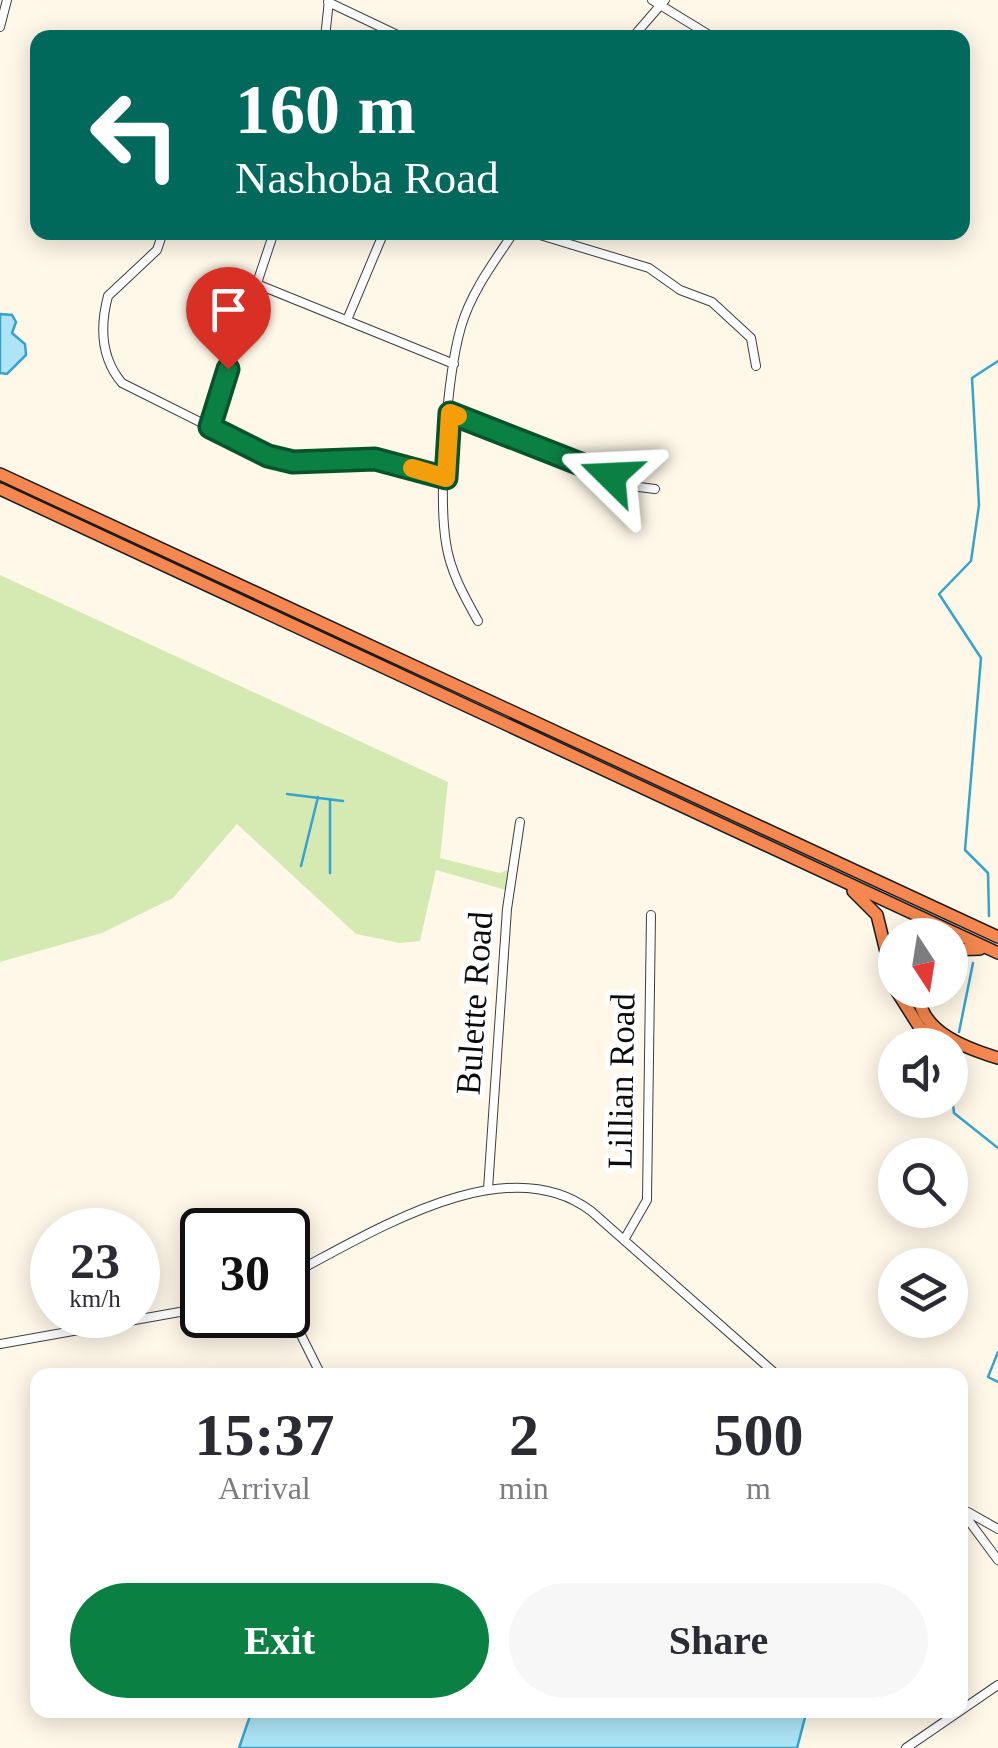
<!DOCTYPE html>
<html lang="en">
<head>
<meta charset="utf-8">
<style>
  body { margin:0; font-family:"Times New Roman",serif; background:#f7f7f7; color:#2b2b33; height:100vh; display:flex; flex-direction:column; font-size:38px; white-space:nowrap }
  * { box-sizing:border-box; margin:0 }
  p { font-size:32px; color:#7c7c81 }
  .icon { flex:none; width:55px; height:55px; fill:none; stroke:currentColor; stroke-width:2; stroke-linecap:round; stroke-linejoin:round }
  .map { position:relative; flex:1; overflow:hidden }
  .sheet { position:absolute; left:30px; top:1368px; width:938px; height:350px; display:flex; flex-direction:column; background:#fff; border-radius:20px; box-shadow:0 5px 25px #0003 }
  .sheet>* { flex:none }
  .top-card { position:absolute; left:30px; top:30px; width:940px; height:210px; border-radius:20px; box-shadow:0 5px 25px #0003; background:#00695c; color:#fff; overflow:hidden }
  .needle { width:65px; rotate:168deg }
  .fabs { position:absolute; left:878px; top:918px; display:grid; gap:20px }
  .fabs a { display:grid; place-items:center; width:90px; height:90px; border-radius:50%; background:#fff; box-shadow:0 5px 25px #0003; font-size:50px }
  .speed { position:absolute; left:30px; top:1208px; display:flex; gap:20px; font-size:50px; font-weight:700; text-align:center }
  .speed>* { display:grid; place-content:center; width:130px; height:130px; border-radius:50%; background:#fff; box-shadow:0 5px 25px #0003; line-height:1 }
  .speed small { font-size:25px; font-weight:400 }
  .speed .limit { border:5px solid #111; border-radius:15px; background:#fff; color:#111 }
  .pin { position:absolute; display:grid; place-items:center; width:85px; height:85px; color:#fff; margin:-102px -42px; border-radius:50% 50% 50% 0; rotate:-45deg; box-shadow:0 0 10px #0007 }
  .pin .icon { rotate:45deg }
  .me { position:absolute; width:110px; margin:-55px; rotate:291deg; stroke-linejoin:round; filter:drop-shadow(0 0 8px #0008) }
  .turn { display:flex; align-items:center; gap:35px; height:210px; padding:0 40px; font-size:45px }
  .turn .icon { width:130px; height:130px; stroke-width:2.5 }
  .turn b { display:block; font-size:70px; line-height:85px }
  .eta { display:flex; justify-content:space-evenly; align-items:center; height:170px; text-align:center }
  .eta b { font-size:60px; font-weight:800; line-height:70px }
  .button { display:flex; gap:20px; margin-top:auto; padding:20px 40px }
  .button a { flex:1; height:115px; border-radius:60px; background:#0b8043; color:#fff; font-size:40px; font-weight:800; line-height:115px; text-align:center }
  .button a+a { background:#f7f7f7; color:#2b2b33 }
  .map>svg:first-child { display:block }
  .green { fill:#d5e9b3 }
  .water { fill:#ade4f6; stroke:#34a3ce; stroke-width:2.5 }
  .lines { fill:none; stroke-linecap:round; stroke-linejoin:round }
  .stream { stroke:#34a3ce; stroke-width:2.5 }
  .minor-casing { stroke:#3e3e3e; stroke-width:10 }
  .highway-casing { stroke:#1c1c1c; stroke-width:14 }
  .minor { stroke:#fff; stroke-width:8 }
  .highway { stroke:#f68750; stroke-width:11 }
  .route-casing { stroke:#07532c; stroke-width:25 }
  .route { stroke:#0b8043; stroke-width:18 }
  .slow { stroke:#f59e0b; stroke-width:18 }
  .labels { text-anchor:middle; stroke-width:10; stroke-linejoin:round; paint-order:stroke }
  .street-label { font-size:35px; fill:#0b0b0b; stroke:#fff }
</style>
</head>
<body>
<div class="map">
<svg width="998" height="1748" viewBox="0 0 998 1748">
  <rect width="100%" height="100%" fill="#fff8e9"/>
  <path class="green" d="M 0,575 L 448,782 L 440,858 L 500,873 L 510,869 L 506,890 L 436,870 L 420,941 L 400,943 L 356,934 L 237,824 L 173,898 L 102,933 L 0,962 Z"/>
  <path class="water" d="M 0,314 L 12,315 L 16,322 L 12,333 L 25,344 L 26,355 L 7,374 L 0,373 Z
    M 252,1710 L 807,1710 L 797,1748 L 239,1748 Z"/>
  <g class="lines">
    <path class="stream" d="M 287,794 L 343,801
      M 330,799 L 330,873
      M 301,866 L 318,797
      M 989,916 L 988,873 L 965,850 L 981,658 L 939,594 L 971,561 L 979,505 L 972,378 L 998,361
      M 959,1032 L 973,963
      M 950,1076 L 952,1064
      M 950,1079 L 954,1113 L 998,1148
      M 998,1352 L 988,1377 L 998,1382"/>
    <g class="minor-casing">
      <path id="minor" d="M 652,0 L 714,38
        M 328,2 L 404,38
        M 0,27 L 7,0
        M 325,38 L 329,0
        M 632,38 L 665,0
        M 163,232 L 157,250 L 108,296 C 100,326 101,358 122,383 L 268,456 L 317,463 L 375,459 L 446,478
        M 530,232 L 649,268 L 680,290 L 712,302 L 751,338 L 756,366
        M 254,283 L 454,364
        M 347,320 L 384,232
        M 450,413 L 639,487 L 655,489
        M 209,427 L 274,232
        M 478,621 C 464,596 450,571 446,543 C 438,493 447,376 461,327 C 471,292 494,262 514,232
        M 488,1189 L 507,909 L 520,822
        M 624,1240 L 647,1200 L 651,915
        M 288,1276 C 368,1235 505,1145 591,1211 L 777,1375
        M 288,1309 L 321,1375
        M 0,1344 L 202,1308
        M 960,1509 L 998,1560
        M 968,1512 L 998,1529
        M 906,1748 L 998,1685"/>
    </g>
    <g class="highway-casing">
      <path id="highway" d="M 0,474 L 998,937
        M 0,489 L 998,953
        M 853,891 L 877,915 L 895,988
        M 950,950 L 980,949
        M 896,990 L 920,1028 L 945,1045
        M 918,990 C 918,1031 965,1048 998,1058"/>
    </g>
    <use href="#minor" class="minor"/>
    <use href="#highway" class="highway"/>
  </g>
  <g class="lines">
    <g class="route-casing">
      <path id="route" d="M 228,369 L 210,427 L 268,456 L 293,462 L 375,459 L 446,478 L 450,413 L 611,476"/>
    </g>
    <use href="#route" class="route"/>
    <path class="slow" d="M 412,468 L 446,478 L 450,413 L 458,416"/>
  </g>
  <g class="labels">
    <g class="street-label">
      <text transform="translate(474 1003) rotate(-86)" y="12">Bulette Road</text>
      <text transform="translate(621 1081) rotate(-89)" y="12">Lillian Road</text>
    </g>
  </g>
</svg>
<div class="fabs">
<a><svg class="needle" viewBox="-14 -14 28 28"><path d="M0-13l5 13h-10z" fill="#e53935"/><path d="M0 13l5-13h-10z" fill="#7c7c81"/></svg></a>
<a><svg class="icon" aria-label="sound" viewBox="0 0 24 24"><path d="M4 9h4l5-4v14l-5-4H4zM17 9q2 3 0 6"/></svg></a>
<a><svg class="icon" aria-label="search" viewBox="0 0 24 24"><circle cx="10" cy="10" r="6"/><path d="M15 15l6 6"/></svg></a>
<a><svg class="icon" aria-label="layers" viewBox="0 0 24 24"><path d="M12 4l9 5-9 5-9-5zM3 14l9 5 9-5"/></svg></a>
</div>
<div class="speed"><div>23<small>km/h</small></div><div class="limit">30</div></div>
<div class="pin" style="left:228px;top:369px;background:#d93025"><svg class="icon" aria-label="arrive" viewBox="0 0 24 24"><path d="M6 21V4h12l-3 4 3 4H6"/></svg></div>
<svg class="me" style="left:611px;top:476px" viewBox="-20 -20 40 40"><path d="M0-17L14 15 0 8-14 15z" fill="#0b8043" stroke="#fff" stroke-width="4"/></svg>
<div class="top-card">
<div class="turn"><svg class="icon" aria-label="left" viewBox="0 0 24 24"><path d="M17 20v-9H6M10 6l-5 5 5 5"/></svg><div><b>160 m</b>Nashoba Road</div></div>
</div>
<section class="sheet">
<div class="eta">
<div><b>15:37</b><p>Arrival</p></div>
<div><b>2</b><p>min</p></div>
<div><b>500</b><p>m</p></div>
</div>
<div class="button"><a>Exit</a><a>Share</a></div>
</section>
</div>
</body>
</html>
